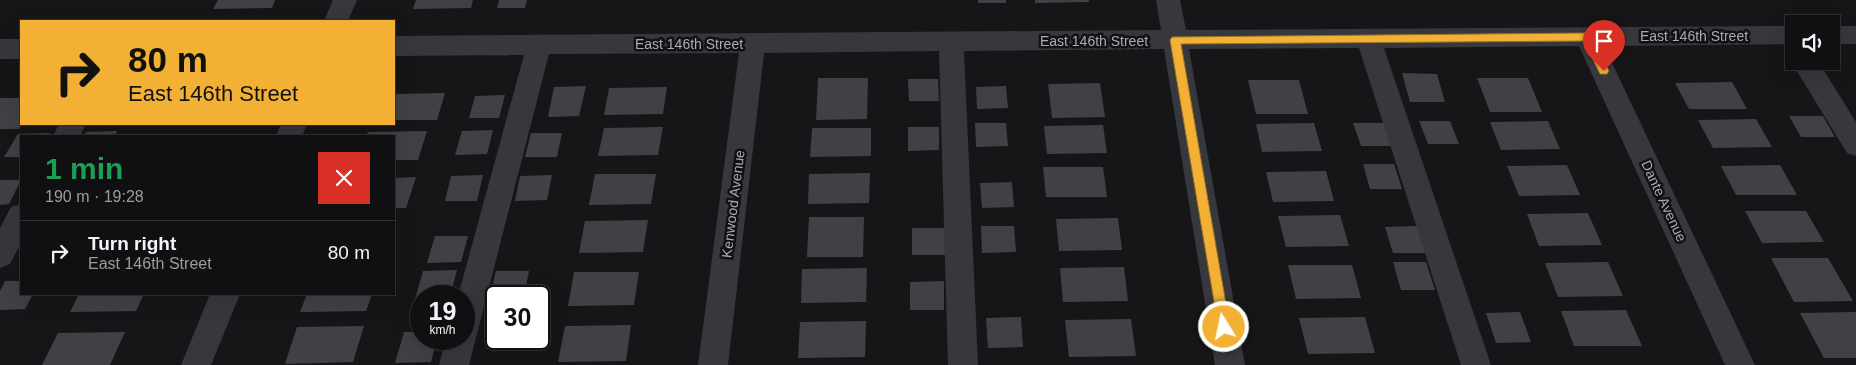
<!DOCTYPE html>
<html lang="en">
<head>
<meta charset="utf-8">
<style>
  body { margin:0; font-family:Arial,sans-serif; background:#1e1e20; color:#f1f3f6; height:100vh; display:flex; flex-direction:column; font-size:19px; white-space:nowrap }
  * { box-sizing:border-box; margin:0 }
  p { font-size:16px; color:#9c9d9f }
  .icon { flex:none; width:28px; height:28px; fill:none; stroke:currentColor; stroke-width:2; stroke-linecap:round; stroke-linejoin:round }
  .map { position:relative; flex:1; overflow:hidden }
  .sheet { position:absolute; left:20px; top:135px; width:375px; height:160px; display:flex; flex-direction:column; background:#101012; border-radius:0px; box-shadow:0 5px 20px #0002,0 0 0 1px #303032 }
  .sheet>* { flex:none }
  .hud { position:absolute; left:20px; top:20px; width:375px; height:105px; border-radius:0px; box-shadow:0 5px 20px #0002,0 0 0 1px #303032; background:#f2b134; color:#111; overflow:hidden }
  .controls { position:absolute; left:1785px; top:15px; display:grid; gap:10px }
  .controls a { display:grid; place-items:center; width:55px; height:55px; border-radius:0px; background:#101012; box-shadow:0 5px 20px #0002,0 0 0 1px #303032; font-size:25px }
  .speed { position:absolute; left:410px; top:285px; display:flex; gap:10px; font-size:25px; font-weight:700; text-align:center }
  .speed>* { display:grid; place-content:center; width:65px; height:65px; border-radius:50%; background:#101012; box-shadow:0 5px 20px #0002,0 0 0 1px #303032; line-height:1 }
  .speed small { font-size:12px; font-weight:400 }
  .speed .limit { border:2px solid #111; border-radius:8px; background:#fff; color:#111 }
  .pin { position:absolute; display:grid; place-items:center; width:42px; height:42px; color:#fff; margin:-51px -21px; border-radius:50% 50% 50% 0; rotate:-45deg; box-shadow:0 0 5px #0007 }
  .pin .icon { rotate:45deg }
  .me { position:absolute; width:55px; margin:-28px; rotate:350deg; stroke-linejoin:round; filter:drop-shadow(0 0 4px #0008) }
  .turn { display:flex; align-items:center; gap:18px; height:105px; padding:0 25px; font-size:22px }
  .turn .icon { width:65px; height:65px; stroke-width:2.5 }
  .turn b { display:block; font-size:35px; line-height:42px }
  .round { display:grid; place-items:center; flex:none; width:52px; height:52px; border-radius:0px; background:#1e1e20 }
  .headline { display:flex; align-items:center; justify-content:space-between; height:85px; padding:0 25px }
  h1 { font-size:30px; font-weight:800; line-height:38px; color:#1e9e55 }
  ul { padding:0; list-style:none }
  li { display:flex; align-items:center; gap:15px; height:65px; padding:0 25px; border-top:1px solid #303032 }
  li div { flex:1 }
  li b { display:block; font-size:19px }
  li em { font-style:normal }
  .map>svg:first-child { display:block }
  .building { fill:#404145 }
  .lines { fill:none; stroke-linecap:round; stroke-linejoin:round }
  .minor { fill:#37383d; fill-rule:evenodd }
  .route { fill:#f2b134; stroke:#9d7322 }
  .labels { text-anchor:middle; stroke-width:5; stroke-linejoin:round; paint-order:stroke }
  .street-label { font-size:14px; fill:#a8adb8; stroke:#111113 }
</style>
</head>
<body>
<div class="map">
<svg width="1856" height="365" viewBox="0 0 1856 365">
  <rect width="100%" height="100%" fill="#161618"/>
  <path class="building" d="M 218,0 L 275,0 L 272,8 L 213,9 Z
    M 416,0 L 473,0 L 471,8 L 413,9 Z
    M 499,0 L 527,0 L 525,8 L 497,8 Z
    M 978,0 L 1006,0 L 1006,3 L 978,3 Z
    M 1035,0 L 1089,0 L 1089,2 L 1035,3 Z
    M 1402,73 L 1437,74 L 1445,102 L 1410,102 Z
    M 818,78 L 868,78 L 867,119 L 816,120 Z
    M 1477,78 L 1528,78 L 1542,112 L 1490,112 Z
    M 908,79 L 938,79 L 939,101 L 909,101 Z
    M 1248,80 L 1299,80 L 1308,114 L 1256,114 Z
    M 1732,82 L 1747,109 L 1689,109 L 1675,83 Z
    M 1100,83 L 1105,117 L 1052,118 L 1048,84 Z
    M 586,86 L 579,116 L 548,117 L 554,87 Z
    M 1006,86 L 1008,108 L 977,109 L 976,87 Z
    M 667,87 L 663,114 L 604,115 L 609,88 Z
    M 445,93 L 437,120 L 394,120 L 394,94 Z
    M 505,95 L 499,118 L 469,118 L 475,96 Z
    M 0,98 L 21,98 L 22,124 L 19,129 L 0,129 Z
    M 1789,116 L 1823,116 L 1835,137 L 1801,137 Z
    M 1756,119 L 1772,147 L 1713,148 L 1698,120 Z
    M 1419,121 L 1450,121 L 1459,144 L 1428,144 Z
    M 1548,121 L 1560,149 L 1501,150 L 1490,122 Z
    M 975,123 L 1006,123 L 1008,146 L 976,147 Z
    M 1314,123 L 1322,151 L 1262,152 L 1256,124 Z
    M 1353,123 L 1384,123 L 1392,146 L 1361,146 Z
    M 1103,125 L 1107,153 L 1047,154 L 1044,126 Z
    M 663,127 L 658,155 L 598,156 L 604,128 Z
    M 908,127 L 939,127 L 939,150 L 908,151 Z
    M 812,128 L 871,128 L 871,156 L 810,157 Z
    M 493,130 L 487,154 L 455,155 L 462,131 Z
    M 117,131 L 115,136 L 84,136 L 86,132 Z
    M 427,131 L 418,160 L 394,160 L 394,136 L 366,136 L 368,132 Z
    M 49,133 L 47,136 L 21,136 L 21,157 L 4,157 L 18,134 Z
    M 531,133 L 562,133 L 557,157 L 525,157 Z
    M 1363,164 L 1394,164 L 1402,189 L 1370,189 Z
    M 1567,165 L 1580,195 L 1519,196 L 1507,166 Z
    M 1780,165 L 1797,195 L 1736,195 L 1721,166 Z
    M 1043,167 L 1103,167 L 1107,197 L 1046,197 Z
    M 1326,171 L 1334,201 L 1273,202 L 1266,172 Z
    M 870,173 L 869,203 L 808,204 L 809,174 Z
    M 595,174 L 656,174 L 651,204 L 589,205 Z
    M 483,175 L 477,201 L 445,201 L 451,176 Z
    M 552,175 L 547,200 L 515,201 L 520,176 Z
    M 416,177 L 406,208 L 394,208 L 394,178 Z
    M 0,180 L 21,180 L 9,204 L 0,205 Z
    M 1012,182 L 1014,207 L 982,208 L 980,183 Z
    M 1745,211 L 1806,211 L 1824,242 L 1762,243 Z
    M 1588,213 L 1602,245 L 1539,246 L 1527,214 Z
    M 1340,215 L 1349,246 L 1286,247 L 1278,216 Z
    M 809,217 L 864,217 L 863,257 L 807,257 Z
    M 1118,218 L 1122,250 L 1059,251 L 1056,219 Z
    M 648,220 L 643,252 L 579,253 L 585,221 Z
    M 981,226 L 1014,226 L 1016,252 L 982,253 Z
    M 1417,226 L 1426,253 L 1393,253 L 1385,227 Z
    M 912,228 L 945,228 L 945,255 L 912,255 Z
    M 435,236 L 468,236 L 461,262 L 427,263 Z
    M 1771,258 L 1828,258 L 1853,301 L 1794,302 Z
    M 1393,262 L 1426,262 L 1435,290 L 1401,290 Z
    M 1608,262 L 1623,296 L 1558,297 L 1545,263 Z
    M 1288,265 L 1352,265 L 1361,298 L 1296,299 Z
    M 1124,267 L 1128,301 L 1063,302 L 1060,268 Z
    M 867,268 L 866,302 L 801,303 L 802,269 Z
    M 457,270 L 450,296 L 421,296 L 421,299 L 415,299 L 423,271 Z
    M 496,271 L 529,271 L 524,296 L 496,296 L 496,299 L 489,300 Z
    M 574,272 L 639,272 L 634,305 L 568,306 Z
    M 5,281 L 21,281 L 21,294 L 33,294 L 25,309 L 0,310 L 0,291 Z
    M 944,281 L 944,310 L 910,310 L 910,282 Z
    M 79,294 L 144,294 L 136,311 L 70,312 Z
    M 307,294 L 372,294 L 366,311 L 300,312 Z
    M 1626,310 L 1642,346 L 1574,346 L 1561,311 Z
    M 1520,312 L 1531,342 L 1496,343 L 1486,313 Z
    M 1856,312 L 1856,358 L 1824,358 L 1800,313 Z
    M 1021,317 L 1023,347 L 988,348 L 986,318 Z
    M 1365,317 L 1375,353 L 1308,354 L 1299,318 Z
    M 1131,319 L 1136,356 L 1069,357 L 1065,320 Z
    M 866,321 L 865,357 L 798,358 L 800,322 Z
    M 631,325 L 626,361 L 558,362 L 565,326 Z
    M 364,326 L 353,362 L 285,364 L 297,327 Z
    M 125,332 L 110,365 L 42,365 L 58,333 Z
    M 404,332 L 421,332 L 421,339 L 437,339 L 431,362 L 395,363 Z"/>
  <g class="lines">
    <path class="minor" d="M 333,0 L 357,0 L 348,21 L 324,21 Z
      M 1156,0 L 1180,0 L 1186,30 L 1794,26 L 1794,44 L 1604,46 L 1755,365 L 1725,365 L 1579,46 L 1384,48 L 1491,365 L 1461,365 L 1359,48 L 1189,49 L 1245,365 L 1215,365 L 1164,49 L 964,51 L 978,365 L 948,365 L 939,51 L 764,53 L 728,365 L 698,365 L 739,53 L 549,54 L 469,365 L 439,365 L 446,339 L 464,339 L 464,296 L 458,296 L 524,55 L 394,56 L 394,36 L 1161,30 Z
      M 1831,26 L 1856,26 L 1856,44 L 1831,44 Z
      M 0,39 L 21,39 L 21,59 L 0,59 Z
      M 1794,56 L 1794,61 L 1818,61 L 1856,122 L 1856,156 L 1847,153 L 1795,68 L 1791,61 Z
      M 59,124 L 86,124 L 80,136 L 53,136 Z
      M 281,124 L 307,124 L 302,136 L 276,136 Z
      M 21,204 L 21,243 L 10,264 L 0,268 L 0,228 L 11,207 Z
      M 210,294 L 240,294 L 211,365 L 181,365 Z"/>
  </g>
  <path class="route" d="M 1587,33 L 1591,34 L 1609,71 L 1607,74 L 1600,74 L 1584,41 L 1181,44 L 1230,327 L 1228,331 L 1224,332 L 1219,331 L 1170,40 L 1172,37 Z"/>
  <g class="labels">
    <g class="street-label">
      <text x="1694" y="41">East 146th Street</text>
      <text x="1094" y="46">East 146th Street</text>
      <text x="689" y="49">East 146th Street</text>
      <text transform="translate(1664 201) rotate(65)" y="5">Dante Avenue</text>
      <text transform="translate(733 204) rotate(-83)" y="5">Kenwood Avenue</text>
    </g>
  </g>
</svg>
<div class="controls">
<a><svg class="icon" aria-label="sound" viewBox="0 0 24 24"><path d="M4 9h4l5-4v14l-5-4H4zM17 9q2 3 0 6"/></svg></a>
</div>
<div class="speed"><div>19<small>km/h</small></div><div class="limit">30</div></div>
<div class="pin" style="left:1604px;top:71px;background:#d93025"><svg class="icon" aria-label="arrive" viewBox="0 0 24 24"><path d="M6 21V4h12l-3 4 3 4H6"/></svg></div>
<svg class="me" style="left:1224px;top:327px" viewBox="-20 -20 40 40"><circle r="17" fill="#f2b134" stroke="#fff" stroke-width="3"/><path d="M0-11L8 9 0 5-8 9z" fill="#fff"/></svg>
<div class="hud">
<div class="turn"><svg class="icon" aria-label="right" viewBox="0 0 24 24"><path d="M7 20v-9h11M14 6l5 5-5 5"/></svg><div><b>80 m</b>East 146th Street</div></div>
</div>
<section class="sheet">
<div class="headline"><div><h1>1 min</h1><p>190 m · 19:28</p></div><a class="round" style="background:#d93025;color:#fff"><svg class="icon" aria-label="close" viewBox="0 0 24 24"><path d="M6 6l12 12M18 6L6 18"/></svg></a></div>
<ul>
<li><svg class="icon" aria-label="right" viewBox="0 0 24 24"><path d="M7 20v-9h11M14 6l5 5-5 5"/></svg><div><b>Turn right</b><p>East 146th Street</p></div><em>80 m</em></li>
</ul>
</section>
</div>
</body>
</html>
